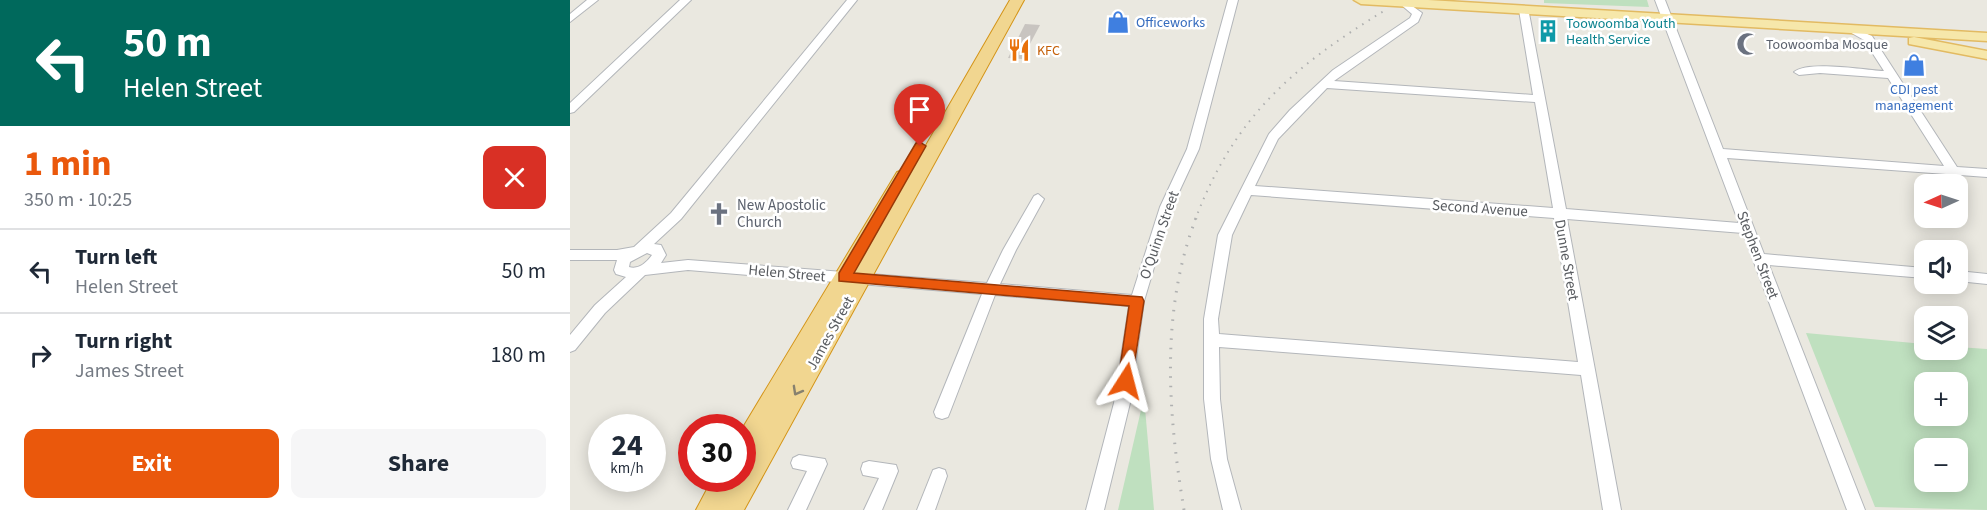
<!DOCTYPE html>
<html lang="en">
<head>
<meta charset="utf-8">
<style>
  body { margin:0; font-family:"Source Sans 3",sans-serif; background:#f6f6f7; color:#1f2937; height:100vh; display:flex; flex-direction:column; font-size:22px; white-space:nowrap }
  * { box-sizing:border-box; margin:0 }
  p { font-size:20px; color:#747a83 }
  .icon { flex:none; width:33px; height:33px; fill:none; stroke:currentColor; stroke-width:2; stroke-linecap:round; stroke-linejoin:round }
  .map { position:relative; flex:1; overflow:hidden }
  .details { display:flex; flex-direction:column; background:#fff; width:570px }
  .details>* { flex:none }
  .banner { background:#00695c; color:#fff; overflow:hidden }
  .needle { width:39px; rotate:267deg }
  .controls { position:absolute; left:1344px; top:174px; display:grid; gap:12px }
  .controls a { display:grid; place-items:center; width:54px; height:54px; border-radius:12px; background:#fff; box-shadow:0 3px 15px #0003; font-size:30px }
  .speed { position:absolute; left:18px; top:414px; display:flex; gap:12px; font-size:30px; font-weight:700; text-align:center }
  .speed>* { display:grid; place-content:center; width:78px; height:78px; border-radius:50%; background:#fff; box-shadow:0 3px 15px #0003; line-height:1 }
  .speed small { font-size:15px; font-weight:400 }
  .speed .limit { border:9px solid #d22; background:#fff; color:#111 }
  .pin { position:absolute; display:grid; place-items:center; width:51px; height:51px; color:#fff; margin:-62px -26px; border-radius:50% 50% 50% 0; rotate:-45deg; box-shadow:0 0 6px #0007 }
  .pin .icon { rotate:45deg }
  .me { position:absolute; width:66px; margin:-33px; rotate:9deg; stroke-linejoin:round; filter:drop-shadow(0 0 4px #0008) }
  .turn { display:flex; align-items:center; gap:21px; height:126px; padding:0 24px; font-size:27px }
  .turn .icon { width:78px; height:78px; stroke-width:2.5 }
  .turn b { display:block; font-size:42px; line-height:51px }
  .round { display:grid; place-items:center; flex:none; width:63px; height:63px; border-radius:12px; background:#f6f6f7 }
  .headline { display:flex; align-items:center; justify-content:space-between; height:102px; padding:0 24px }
  h1 { font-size:36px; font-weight:700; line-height:45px; color:#ea580c }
  .button { display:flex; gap:12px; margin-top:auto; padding:12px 24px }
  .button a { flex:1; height:69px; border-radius:12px; background:#ea580c; color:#fff; font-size:24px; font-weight:700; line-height:69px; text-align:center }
  .button a+a { background:#f6f6f7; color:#1f2937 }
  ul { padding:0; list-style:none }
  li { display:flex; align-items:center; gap:18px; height:84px; padding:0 24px; border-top:2px solid #e0e1e3 }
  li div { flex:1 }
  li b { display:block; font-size:22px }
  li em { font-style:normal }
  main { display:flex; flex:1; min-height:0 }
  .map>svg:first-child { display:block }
  .green { fill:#bfe0bf; fill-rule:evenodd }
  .building { fill:#c8c4c0 }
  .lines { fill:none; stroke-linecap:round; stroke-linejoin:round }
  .minor-casing { stroke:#b3b6ba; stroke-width:2 }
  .major-casing { stroke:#e2ba62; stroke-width:3 }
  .highway-casing { stroke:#d49417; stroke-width:2 }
  .minor { fill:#fff; fill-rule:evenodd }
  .major { fill:#f6e7aa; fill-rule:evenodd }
  .highway { fill:#f1d690; fill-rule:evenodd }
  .rail-far1 { stroke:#afb0b0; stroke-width:2; stroke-dasharray:1.5 6; stroke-linecap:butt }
  .rail { stroke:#afb0b0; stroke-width:3; stroke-dasharray:1.5 8; stroke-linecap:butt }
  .oneway { stroke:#87816e }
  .route { fill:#ea580c; stroke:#983908; stroke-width:1.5 }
  .labels { text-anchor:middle; stroke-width:5; stroke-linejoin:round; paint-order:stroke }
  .far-shop-label { font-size:14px; fill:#366cbe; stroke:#fff; text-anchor:start }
  .far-culture-label { font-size:14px; fill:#0d838f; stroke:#fff; text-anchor:start }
  .far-worship-label { font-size:14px; fill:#5b616d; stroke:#fff; text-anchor:start }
  .far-food-label { font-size:14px; fill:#c56008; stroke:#fff; text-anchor:start }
  .worship-label { font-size:15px; fill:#5b616d; stroke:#fff; text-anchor:start }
  .street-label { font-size:15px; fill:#595c60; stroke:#fff }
</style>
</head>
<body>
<main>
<section class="details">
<div class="banner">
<div class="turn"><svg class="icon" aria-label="left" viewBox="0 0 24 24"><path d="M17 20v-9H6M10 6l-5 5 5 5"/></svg><div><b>50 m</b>Helen Street</div></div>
</div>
<div class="headline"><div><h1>1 min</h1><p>350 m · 10:25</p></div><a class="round" style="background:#d93025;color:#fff"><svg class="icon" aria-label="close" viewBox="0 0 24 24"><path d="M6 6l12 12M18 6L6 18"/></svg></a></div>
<ul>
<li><svg class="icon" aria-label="left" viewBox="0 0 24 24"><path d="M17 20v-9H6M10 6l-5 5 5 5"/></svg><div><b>Turn left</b><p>Helen Street</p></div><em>50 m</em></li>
<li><svg class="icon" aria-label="right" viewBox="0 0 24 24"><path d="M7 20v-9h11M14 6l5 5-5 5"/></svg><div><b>Turn right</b><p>James Street</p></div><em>180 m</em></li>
</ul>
<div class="button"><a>Exit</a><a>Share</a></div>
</section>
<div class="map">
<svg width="1417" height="510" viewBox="0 0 1417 510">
  <rect width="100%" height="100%" fill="#eae8e0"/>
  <path class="green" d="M 974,0 L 1077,0 L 1079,7 L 974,3 Z
    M 1236,333 L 1354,344 L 1354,350 L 1388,350 L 1388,347 L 1417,349 L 1417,510 L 1305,507 ZM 1354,382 L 1388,382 L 1388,416 L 1354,416 ZM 1354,448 L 1388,448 L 1388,482 L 1354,482 Z
    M 574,397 L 584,510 L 548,510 Z"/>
  <path class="building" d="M 455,24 L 470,25 L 452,59 L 438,58 Z"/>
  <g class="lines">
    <g class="minor-casing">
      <path id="minor" d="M 17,0 L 28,0 L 0,22 L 0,14 Z
        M 110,0 L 121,0 L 4,112 L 0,113 L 0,103 Z
        M 277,0 L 287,0 L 111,219 L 84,244 L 91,245 L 96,255 L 91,263 L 118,260 L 417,283 L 433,250 L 464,196 L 468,194 L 474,199 L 446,250 L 430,284 L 562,295 L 590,207 L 617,149 L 658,0 L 668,0 L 629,149 L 602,207 L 574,301 L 560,403 L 534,510 L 516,510 L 544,403 L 559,306 L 425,295 L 380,412 L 378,417 L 372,419 L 366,417 L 364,412 L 412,294 L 118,270 L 75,275 L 35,313 L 5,350 L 0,352 L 0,335 L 25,305 L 56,277 L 46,274 L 44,270 L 47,260 L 0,260 L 0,250 L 47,250 L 64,247 L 101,213 ZM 77,253 L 82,255 C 77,262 69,270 59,267 L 60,262 Z
        M 834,0 L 852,13 L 848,22 L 764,81 L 963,95 L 949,10 L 950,8 L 958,8 L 996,209 L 1169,223 L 1085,0 L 1095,0 L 1153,149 L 1374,166 L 1318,78 L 1250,73 L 1229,75 L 1224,72 C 1238,60 1294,70 1314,71 L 1294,40 L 1278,31 L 1283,28 L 1302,36 L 1387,167 L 1417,169 L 1417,177 L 1157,158 L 1194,254 L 1354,268 L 1354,278 L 1199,265 L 1295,510 L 1277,510 L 1173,233 L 997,219 L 1051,510 L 1033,510 L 1011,375 L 649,347 L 650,399 L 657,459 L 671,510 L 653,510 L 641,459 L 634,399 L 634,319 L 648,235 L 699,134 L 720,110 L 763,70 L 840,18 L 842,14 L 829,3 ZM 757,88 L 965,102 L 983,208 L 685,186 L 708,139 ZM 681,195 L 984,218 L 1008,362 L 649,334 L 648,319 L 662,235 Z
        M 1388,271 L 1417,274 L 1417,284 L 1388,281 Z
        M 229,455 L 255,459 L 257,464 L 236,510 L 218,510 L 237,471 L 223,468 L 221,463 L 223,458 Z
        M 299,461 L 326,465 L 328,471 L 312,510 L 294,510 L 309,478 L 293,475 L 291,469 L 293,463 Z
        M 369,468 L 375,470 L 377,476 L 365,510 L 347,510 L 363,470 Z"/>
    </g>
    <g class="major-casing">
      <path id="major" d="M 784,0 L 858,0 L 1417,33 L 1417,41 L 791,4 Z
        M 1344,37 L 1417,51 L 1417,59 L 1339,44 L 1339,38 Z"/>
    </g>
    <g class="highway-casing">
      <path id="highway" d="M 440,0 L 454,0 L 174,510 L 126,510 L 143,478 L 172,478 L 172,429 L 327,172 L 333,170 L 340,173 Z"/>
    </g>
    <use href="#minor" class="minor"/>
    <use href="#major" class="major"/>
    <use href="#highway" class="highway"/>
    <path class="rail-far1" d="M 625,220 C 665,115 724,66 817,9"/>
    <path class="rail" d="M 614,510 C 598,413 590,312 626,218"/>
  </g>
  <defs><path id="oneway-chevron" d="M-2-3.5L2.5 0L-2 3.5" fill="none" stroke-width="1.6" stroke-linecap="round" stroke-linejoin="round" transform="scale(1.5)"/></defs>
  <use class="oneway" href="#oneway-chevron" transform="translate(227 391) rotate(119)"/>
  <path class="route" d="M 350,142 L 356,146 L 284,273 L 572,297 L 574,301 L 561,386 L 550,386 L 548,381 L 559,306 L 269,281 L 269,273 L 346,143 Z"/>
  <defs>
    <g id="shop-bare" transform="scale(1.8)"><path d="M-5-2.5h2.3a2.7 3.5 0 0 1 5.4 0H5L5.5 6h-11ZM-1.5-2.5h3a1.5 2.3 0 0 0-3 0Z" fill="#3f7fe0" stroke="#fff" stroke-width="2.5" paint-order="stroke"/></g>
    <g id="building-bare" transform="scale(1.8)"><path d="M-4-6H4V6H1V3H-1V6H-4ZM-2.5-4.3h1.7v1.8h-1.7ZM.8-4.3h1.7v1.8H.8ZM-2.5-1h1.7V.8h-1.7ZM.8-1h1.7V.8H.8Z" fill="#0f9aa8" stroke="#fff" stroke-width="2.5" paint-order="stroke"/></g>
    <g id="mosque-bare" transform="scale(1.8)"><path d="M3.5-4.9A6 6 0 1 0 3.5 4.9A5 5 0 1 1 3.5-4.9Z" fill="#6b7280" stroke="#fff" stroke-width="2.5" paint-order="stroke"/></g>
    <g id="restaurant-bare" transform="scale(1.8)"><path d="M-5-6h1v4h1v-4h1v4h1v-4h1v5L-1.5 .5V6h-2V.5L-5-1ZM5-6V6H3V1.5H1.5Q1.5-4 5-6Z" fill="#e8710a" stroke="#fff" stroke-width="2.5" paint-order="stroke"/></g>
    <g id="church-bare" transform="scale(1.8)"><path d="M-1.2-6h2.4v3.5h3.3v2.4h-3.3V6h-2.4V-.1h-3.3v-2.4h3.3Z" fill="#6b7280" stroke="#fff" stroke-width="2.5" paint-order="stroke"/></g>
  </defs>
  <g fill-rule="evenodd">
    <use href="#shop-bare" x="548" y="22"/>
    <use href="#building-bare" x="978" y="31"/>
    <use href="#mosque-bare" x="1178" y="44"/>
    <use href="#restaurant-bare" x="449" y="50"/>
    <use href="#shop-bare" x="1344" y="65"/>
    <use href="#church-bare" x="149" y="214"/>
  </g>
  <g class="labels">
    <g class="far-shop-label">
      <text x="566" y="27">Officeworks</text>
      <text x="1344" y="94" text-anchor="middle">CDI pest<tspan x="1344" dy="16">management</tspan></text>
    </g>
    <g class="far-culture-label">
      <text x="996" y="28">Toowoomba Youth<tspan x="996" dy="16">Health Service</tspan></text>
    </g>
    <g class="far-worship-label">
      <text x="1196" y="49">Toowoomba Mosque</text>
    </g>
    <g class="far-food-label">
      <text x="467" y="55">KFC</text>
    </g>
    <g class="worship-label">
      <text x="167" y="210">New Apostolic<tspan x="167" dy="17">Church</tspan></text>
    </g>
    <g class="street-label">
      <text transform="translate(910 208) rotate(4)" y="5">Second Avenue</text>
      <text transform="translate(589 235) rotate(-71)" y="5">O'Quinn Street</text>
      <text transform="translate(1188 255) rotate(69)" y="5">Stephen Street</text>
      <text transform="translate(997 260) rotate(80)" y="5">Dunne Street</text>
      <text transform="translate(217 273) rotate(5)" y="5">Helen Street</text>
      <text transform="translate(260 333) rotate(-61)" y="5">James Street</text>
    </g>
  </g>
</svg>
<div class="controls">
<a><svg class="needle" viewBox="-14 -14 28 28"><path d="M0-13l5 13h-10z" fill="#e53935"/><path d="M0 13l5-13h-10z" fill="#747a83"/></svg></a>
<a><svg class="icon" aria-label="sound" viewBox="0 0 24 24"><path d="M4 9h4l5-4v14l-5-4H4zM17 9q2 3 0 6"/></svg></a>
<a><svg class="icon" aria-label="layers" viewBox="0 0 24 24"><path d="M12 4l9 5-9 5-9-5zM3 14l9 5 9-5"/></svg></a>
<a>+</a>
<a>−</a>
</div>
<div class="speed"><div>24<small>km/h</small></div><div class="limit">30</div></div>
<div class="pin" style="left:350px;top:146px;background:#d93025"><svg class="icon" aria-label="arrive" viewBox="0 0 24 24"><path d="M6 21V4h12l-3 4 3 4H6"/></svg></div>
<svg class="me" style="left:556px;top:381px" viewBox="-20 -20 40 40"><path d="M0-17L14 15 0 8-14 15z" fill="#ea580c" stroke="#fff" stroke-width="4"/></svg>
</div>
</main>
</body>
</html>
